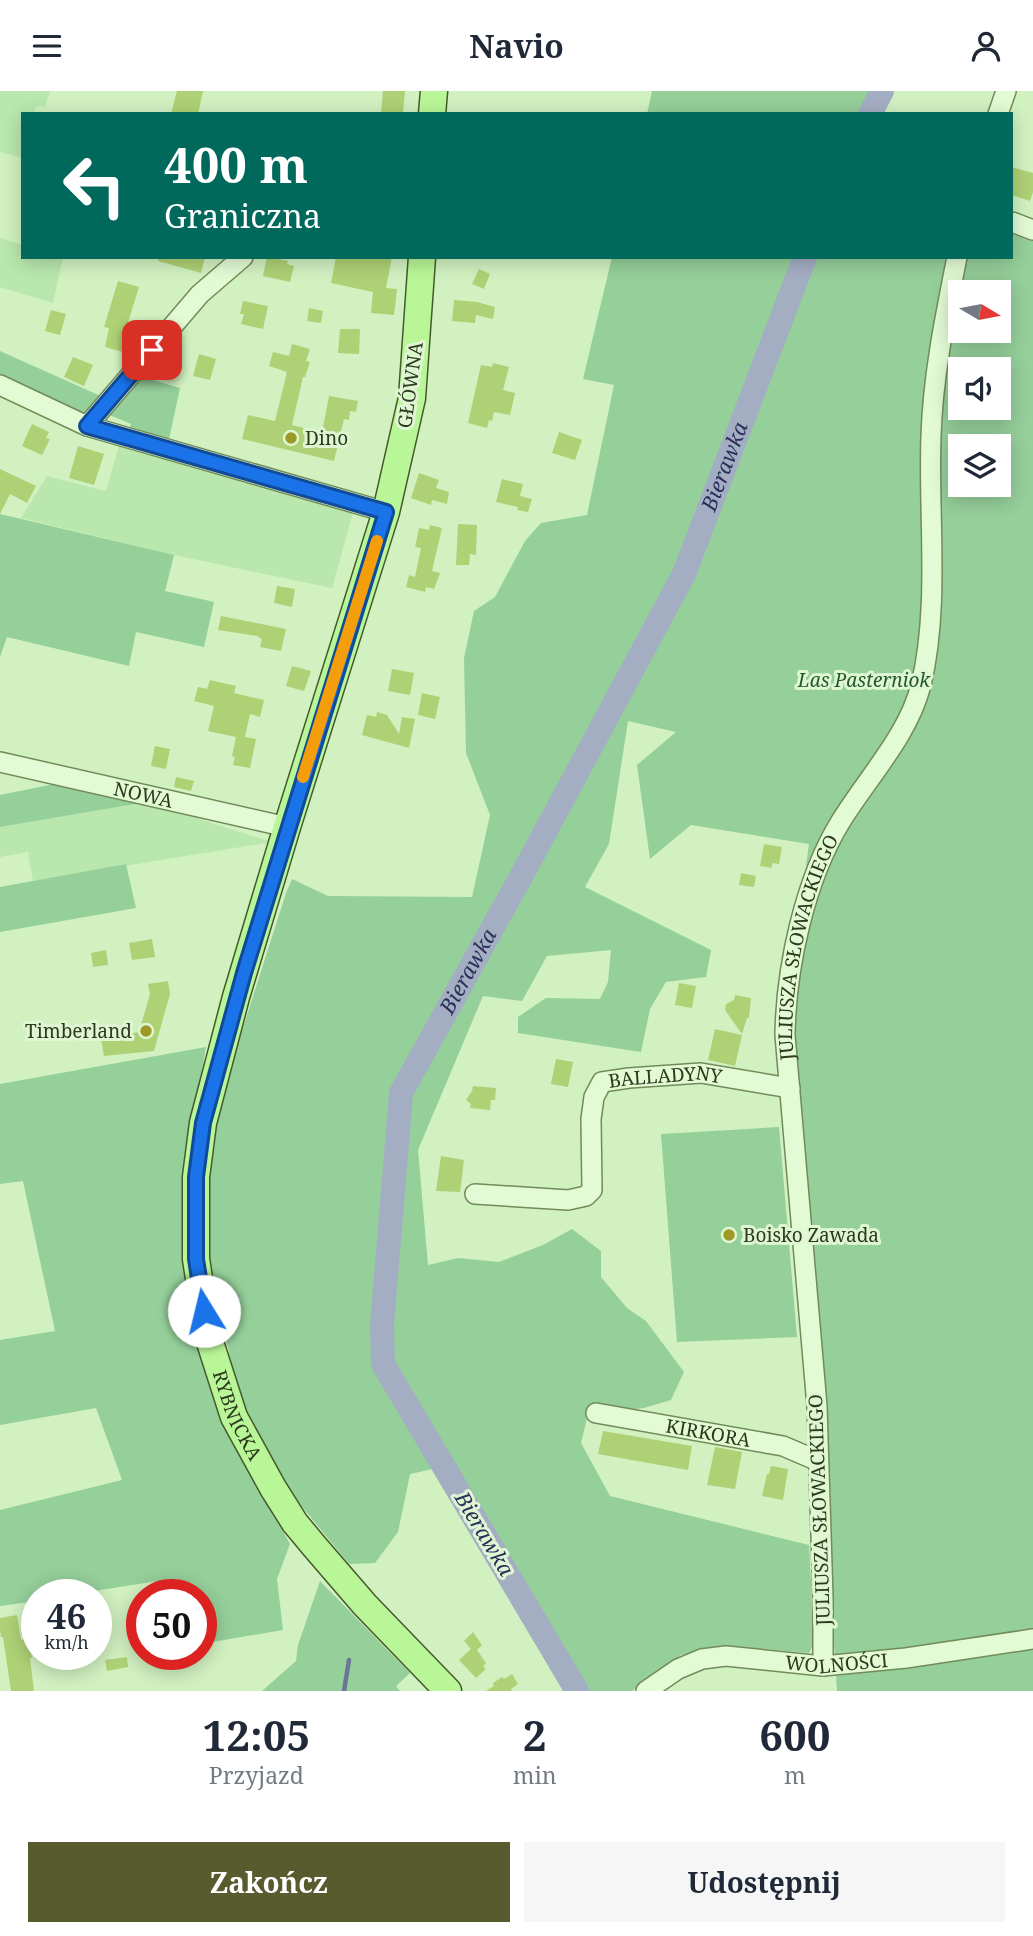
<!DOCTYPE html>
<html lang="pl">
<head>
<meta charset="utf-8">
<style>
  body { margin:0; font-family:"Noto Serif",serif; background:#f6f6f7; color:#1f2937; height:100vh; display:flex; flex-direction:column; font-size:26px; white-space:nowrap }
  * { box-sizing:border-box; margin:0 }
  p { font-size:23px; color:#747a83 }
  .icon { flex:none; width:38px; height:38px; fill:none; stroke:currentColor; stroke-width:2; stroke-linecap:round; stroke-linejoin:round }
  .map { position:relative; height:1600px; overflow:hidden }
  .side { display:flex; flex-direction:column; background:#fff; flex:1 }
  .side>* { flex:none }
  .guide { position:absolute; left:21px; top:21px; width:992px; height:147px; border-radius:0px; box-shadow:0 4px 18px #0003; background:#00695c; color:#fff; overflow:hidden }
  .needle { width:46px; rotate:100deg }
  .fabs { position:absolute; left:948px; top:189px; display:grid; gap:14px }
  .fabs a { display:grid; place-items:center; width:63px; height:63px; border-radius:0px; background:#fff; box-shadow:0 4px 18px #0003; font-size:35px }
  .speed { position:absolute; left:21px; top:1488px; display:flex; gap:14px; font-size:35px; font-weight:700; text-align:center }
  .speed>* { display:grid; place-content:center; width:91px; height:91px; border-radius:50%; background:#fff; box-shadow:0 4px 18px #0003; line-height:1 }
  .speed small { font-size:18px; font-weight:400 }
  .speed .limit { border:10px solid #d22; background:#fff; color:#111 }
  .pin { position:absolute; display:grid; place-items:center; width:60px; height:60px; color:#fff; margin:-30px; border-radius:14px; box-shadow:0 4px 10px #0006 }
  .me { position:absolute; width:77px; margin:-38px; rotate:351deg; stroke-linejoin:round; filter:drop-shadow(0 0 5px #0008) }
  .turn { display:flex; align-items:center; gap:24px; height:147px; padding:0 28px; font-size:32px }
  .turn .icon { width:91px; height:91px; stroke-width:2.5 }
  .turn b { display:block; font-size:49px; line-height:60px }
  .eta { display:flex; justify-content:space-evenly; align-items:center; height:119px; text-align:center }
  .eta b { font-size:42px; font-weight:700; line-height:49px }
  .primary-button { display:flex; gap:14px; margin-top:auto; padding:14px 28px }
  .primary-button a { flex:1; height:80px; border-radius:0px; background:#585b2e; color:#fff; font-size:28px; font-weight:700; line-height:80px; text-align:center }
  .primary-button a+a { background:#f6f6f7; color:#1f2937 }
  header { display:flex; justify-content:space-between; align-items:center; height:91px; padding:0 28px; background:#fff; font-size:32px; font-weight:700 }
  .map>svg:first-child { display:block }
  .farmland { fill:#b9e7ae }
  .green { fill:#95cf9a; fill-rule:evenodd }
  .lines { fill:none; stroke-linecap:round; stroke-linejoin:round }
  .stream { stroke:#6a7692; stroke-width:4.5 }
  .river { stroke:#a4aec3; stroke-width:24 }
  .building { fill:#aed175 }
  .minor-casing { stroke:#728b58; stroke-width:22 }
  .major-casing { stroke:#46592c; stroke-width:29 }
  .minor { stroke:#e2fbd5; stroke-width:19 }
  .major { stroke:#b8f697; stroke-width:26 }
  .route-casing { stroke:#114b97; stroke-width:18 }
  .route { stroke:#1a73e8; stroke-width:12 }
  .slow { stroke:#f59e0b; stroke-width:12 }
  .poi-dot { fill:#9e9924; stroke:#def7d2; stroke-width:2.5 }
  .labels { text-anchor:middle; stroke-width:6; stroke-linejoin:round; paint-order:stroke }
  .street-label { font-size:19px; fill:#2d3a1d; stroke:#def7d2 }
  .poi-label { font-size:19px; fill:#2d3a1d; stroke:#def7d2; text-anchor:start }
  .park-label { font-size:19px; font-style:italic; fill:#22582e; stroke:#def7d2 }
  .water-label { font-size:21px; font-style:italic; fill:#2b305b; stroke:#def7d2 }
</style>
</head>
<body>
<header><svg class="icon" aria-label="menu" viewBox="0 0 24 24"><path d="M4 6h16M4 12h16M4 18h16"/></svg>Navio<svg class="icon" aria-label="person" viewBox="0 0 24 24"><circle cx="12" cy="8" r="4"/><path d="M4 21q1-7 8-7t8 7"/></svg></header>
<div class="map">
<svg width="1033" height="1600" viewBox="0 0 1033 1600">
  <rect width="100%" height="100%" fill="#d1f1c1"/>
  <path class="farmland" d="M 0,0 L 50,0 L 45,16 L 36,15 L 33,23 L 23,23 L 23,67 L 0,61 Z
    M 0,147 L 23,154 L 23,166 L 63,167 L 53,212 L 0,196 Z
    M 120,351 L 354,418 L 332,497 L 174,464 L 21,427 L 47,385 L 106,400 Z
    M 147,711 L 271,751 L 33,790 L 28,761 L 0,766 L 0,736 Z"/>
  <path class="green" d="M 652,0 L 881,0 L 870,23 L 647,23 Z
    M 1012,136 L 1033,145 L 1033,1600 L 837,1600 L 815,1240 L 790,918 L 795,856 L 809,753 L 691,734 L 650,768 L 637,674 L 676,641 L 628,630 L 609,753 L 585,796 L 711,859 L 706,886 L 666,891 L 650,918 L 641,961 L 518,942 L 518,926 L 546,907 L 600,908 L 608,891 L 611,859 L 547,865 L 522,910 L 483,905 L 418,1059 L 428,1174 L 458,1167 L 499,1171 L 543,1154 L 572,1138 L 601,1160 L 601,1186 L 627,1217 L 646,1230 L 684,1281 L 671,1309 L 644,1317 L 596,1322 L 589,1319 L 581,1352 L 610,1405 L 809,1454 L 814,1552 L 809,1562 L 725,1555 L 681,1564 L 632,1600 L 584,1600 L 451,1374 L 410,1383 L 398,1441 L 375,1472 L 349,1473 L 290,1401 L 239,1308 L 208,1162 L 209,1075 L 225,993 L 286,802 L 292,788 L 328,805 L 472,806 L 490,724 L 466,662 L 464,567 L 474,520 L 495,506 L 525,450 L 541,432 L 587,424 L 614,294 L 583,288 L 612,166 L 802,166 L 750,289 L 773,260 L 813,166 L 1012,166 ZM 961,201 L 999,201 L 999,240 L 961,240 ZM 961,278 L 999,278 L 999,317 L 961,317 ZM 961,355 L 999,355 L 999,394 L 961,394 Z
    M 0,260 L 105,307 L 84,324 L 0,286 Z
    M 139,285 L 180,297 L 168,353 L 129,339 L 131,333 L 107,323 Z
    M 0,423 L 174,464 L 165,500 L 214,511 L 204,556 L 136,541 L 129,575 L 7,546 L 0,566 Z
    M 64,691 L 147,711 L 0,736 L 0,704 Z
    M 126,773 L 136,817 L 0,841 L 0,796 Z
    M 206,956 L 186,1075 L 234,1352 L 290,1453 L 277,1488 L 283,1539 L 201,1553 L 201,1503 L 174,1503 L 170,1488 L 75,1503 L 37,1503 L 37,1510 L 0,1515 L 0,1419 L 122,1389 L 96,1317 L 0,1334 L 0,1249 L 55,1240 L 23,1090 L 0,1093 L 0,993 Z
    M 779,1036 L 797,1246 L 677,1251 L 661,1043 Z
    M 320,1490 L 410,1582 L 396,1595 L 400,1600 L 262,1600 L 296,1570 L 298,1554 Z"/>
  <g class="lines">
    <path class="stream" d="M 344,1600 L 349,1569"/>
    <g class="river">
      <path d="M 870,23 L 882,0"/>
      <path id="s1" d="M 577,1600 L 383,1273 L 382,1234 L 401,1002 L 523,782 L 684,483 L 805,166"/>
    </g>
  </g>
  <path class="building" d="M 177,0 L 203,0 L 198,23 L 171,23 Z
    M 383,0 L 405,0 L 403,23 L 381,23 Z
    M 1012,76 L 1033,82 L 1033,101 L 1030,110 L 1012,104 Z
    M 158,166 L 205,166 L 201,182 L 158,170 Z
    M 267,166 L 288,170 L 287,173 L 294,175 L 290,191 L 263,185 Z
    M 336,166 L 392,166 L 386,197 L 397,198 L 394,224 L 371,222 L 373,201 L 331,192 Z
    M 479,178 L 490,183 L 484,198 L 472,193 Z
    M 118,190 L 139,196 L 126,238 L 132,240 L 126,262 L 105,256 L 109,237 L 104,236 Z
    M 454,209 L 477,211 L 495,216 L 493,228 L 476,224 L 475,232 L 452,230 Z
    M 243,210 L 268,215 L 263,238 L 241,233 L 244,223 L 240,223 Z
    M 309,217 L 323,220 L 321,232 L 307,230 Z
    M 51,219 L 66,223 L 60,244 L 45,240 Z
    M 340,238 L 360,238 L 359,263 L 338,262 Z
    M 292,253 L 310,258 L 306,270 L 310,271 L 305,286 L 303,286 L 292,334 L 322,342 L 329,305 L 358,310 L 356,321 L 350,320 L 349,329 L 344,328 L 334,370 L 242,348 L 248,324 L 275,330 L 287,281 L 269,275 L 273,261 L 289,265 Z
    M 199,263 L 216,268 L 210,289 L 193,285 Z
    M 73,266 L 93,274 L 84,295 L 64,286 Z
    M 493,272 L 509,276 L 503,299 L 515,302 L 510,324 L 494,321 L 492,330 L 489,329 L 487,337 L 468,332 L 481,274 L 492,276 Z
    M 32,333 L 49,341 L 46,347 L 50,348 L 42,364 L 22,355 Z
    M 559,341 L 582,349 L 575,369 L 552,362 Z
    M 78,355 L 104,363 L 94,394 L 69,387 Z
    M 0,378 L 36,395 L 27,412 L 10,403 L 0,423 Z
    M 419,382 L 439,389 L 436,397 L 449,401 L 447,413 L 432,409 L 431,414 L 411,407 Z
    M 502,388 L 523,393 L 520,405 L 532,408 L 528,421 L 517,419 L 518,416 L 496,411 Z
    M 458,433 L 477,434 L 476,464 L 470,463 L 469,474 L 456,474 Z
    M 430,434 L 442,437 L 432,480 L 440,482 L 434,498 L 426,496 L 425,501 L 406,496 L 409,484 L 415,486 L 421,457 L 415,456 L 419,437 L 429,439 Z
    M 277,495 L 295,498 L 292,516 L 274,512 Z
    M 221,525 L 286,538 L 281,560 L 260,556 L 262,548 L 257,545 L 218,539 Z
    M 292,575 L 311,580 L 304,600 L 286,595 Z
    M 392,578 L 414,582 L 410,604 L 388,600 Z
    M 210,589 L 236,595 L 234,602 L 264,609 L 260,626 L 250,623 L 245,646 L 256,648 L 250,677 L 233,674 L 235,666 L 232,665 L 236,646 L 208,640 L 214,615 L 194,610 L 198,596 L 207,598 Z
    M 422,602 L 440,606 L 435,628 L 418,624 Z
    M 377,621 L 387,624 L 399,643 L 402,626 L 415,628 L 409,657 L 362,644 L 367,624 L 376,626 Z
    M 155,655 L 170,658 L 166,678 L 151,675 Z
    M 176,686 L 194,690 L 191,700 L 174,696 Z
    M 764,753 L 782,756 L 779,773 L 772,772 L 772,777 L 760,775 Z
    M 741,782 L 756,785 L 754,796 L 739,794 Z
    M 152,848 L 155,866 L 132,869 L 129,852 Z
    M 106,859 L 108,874 L 93,876 L 91,862 Z
    M 168,890 L 170,903 L 154,960 L 104,965 L 101,947 L 139,941 L 150,903 L 148,893 Z
    M 679,892 L 696,895 L 692,917 L 675,914 Z
    M 735,904 L 751,907 L 749,927 L 747,927 L 742,943 L 725,919 L 726,913 L 734,909 Z
    M 715,938 L 742,944 L 735,975 L 708,969 Z
    M 556,968 L 573,971 L 568,996 L 551,993 Z
    M 473,995 L 496,997 L 495,1009 L 491,1009 L 490,1019 L 470,1017 L 471,1013 L 466,1009 L 472,1000 Z
    M 441,1065 L 464,1069 L 460,1101 L 436,1100 Z
    M 603,1340 L 692,1355 L 688,1379 L 598,1363 Z
    M 715,1356 L 742,1361 L 735,1398 L 707,1394 Z
    M 771,1375 L 788,1378 L 783,1409 L 762,1405 L 767,1383 L 769,1383 Z
    M 17,1524 L 21,1549 L 28,1547 L 32,1567 L 30,1567 L 34,1600 L 11,1600 L 3,1546 L 1,1546 L 0,1539 L 0,1527 Z
    M 473,1541 L 482,1554 L 477,1559 L 486,1572 L 483,1575 L 486,1578 L 476,1587 L 459,1569 L 471,1558 L 464,1550 Z
    M 127,1566 L 128,1576 L 107,1580 L 105,1569 Z
    M 512,1583 L 518,1593 L 511,1598 L 512,1600 L 486,1600 L 494,1595 L 493,1592 L 502,1586 L 504,1588 Z"/>
  <g class="lines">
    <g class="minor-casing">
      <g id="minor">
        <path d="M 998,23 L 1006,0"/>
        <path d="M 1012,131 L 1033,139"/>
        <path d="M 0,294 L 87,335 L 386,421"/>
        <path d="M 87,335 L 200,203 L 243,166"/>
        <path id="s2" d="M 0,671 L 287,736"/>
        <path id="s3" d="M 475,1103 L 568,1109 L 586,1105 L 592,1099 L 591,1028 L 594,1006 L 602,991 L 629,987 L 701,982 L 790,997"/>
        <path id="s4" d="M 596,1322 L 783,1355 L 818,1370"/>
        <path id="s5" d="M 823,1575 L 823,1507 L 817,1315 L 785,944 C 786,876 805,788 841,730 C 868,686 908,645 921,594 C 940,514 928,426 931,345 C 933,284 945,226 957,166"/>
        <path id="s6" d="M 646,1600 L 678,1578 L 702,1568 L 726,1565 L 823,1575 L 906,1567 L 1033,1548"/>
      </g>
    </g>
    <g class="major-casing">
      <g id="major">
        <path d="M 432,23 L 434,0"/>
        <path id="s7" d="M 422,166 L 412,307 L 386,421 L 287,736 L 236,906 L 203,1032 L 196,1086 L 196,1168 L 208,1245 L 234,1326 L 273,1397 L 295,1432 L 315,1456 L 365,1514 L 448,1600"/>
      </g>
    </g>
    <use href="#minor" class="minor"/>
    <use href="#major" class="major"/>
  </g>
  <g class="lines">
    <g class="route-casing">
      <path id="route" d="M 152,259 L 87,335 L 386,421 L 244,882 L 203,1032 L 196,1086 L 196,1168 L 204,1220"/>
    </g>
    <use href="#route" class="route"/>
    <path class="slow" d="M 303,686 L 377,450"/>
  </g>
  <g class="poi-dot">
    <circle cx="291" cy="347" r="7"/>
    <circle cx="146" cy="940" r="7"/>
    <circle cx="729" cy="1144" r="7"/>
  </g>
  <g class="labels">
    <g class="street-label">
      <text transform="translate(410 294) rotate(-82)" y="7">GŁÓWNA</text>
      <text dy="7" stroke="none"><textPath href="#s2" startOffset="147">NOWA</textPath></text>
      <text dy="7" stroke="none"><textPath href="#s5" startOffset="723">JULIUSZA SŁOWACKIEGO</textPath></text>
      <text dy="7" stroke="none"><textPath href="#s3" startOffset="294">BALLADYNY</textPath></text>
      <text dy="7" stroke="none"><textPath href="#s7" startOffset="1195">RYBNICKA</textPath></text>
      <text dy="7" stroke="none"><textPath href="#s4" startOffset="114">KIRKORA</textPath></text>
      <text transform="translate(819 1419) rotate(-92)" y="7">JULIUSZA SŁOWACKIEGO</text>
      <text dy="7" stroke="none"><textPath href="#s6" startOffset="200">WOLNOŚCI</textPath></text>
    </g>
    <g class="poi-label">
      <text x="305" y="354">Dino</text>
      <text x="132" y="947" text-anchor="end">Timberland</text>
      <text x="743" y="1151">Boisko Zawada</text>
    </g>
    <g class="park-label">
      <text x="864" y="596">Las Pasterniok</text>
    </g>
    <g class="water-label">
      <text dy="7" stroke="none"><textPath href="#s1" startOffset="1358">Bierawka</textPath></text>
      <text dy="7" stroke="none"><textPath href="#s1" startOffset="791">Bierawka</textPath></text>
      <text transform="translate(484 1443) rotate(59)" y="7">Bierawka</text>
    </g>
  </g>
</svg>
<div class="fabs">
<a><svg class="needle" viewBox="-14 -14 28 28"><path d="M0-13l5 13h-10z" fill="#e53935"/><path d="M0 13l5-13h-10z" fill="#747a83"/></svg></a>
<a><svg class="icon" aria-label="sound" viewBox="0 0 24 24"><path d="M4 9h4l5-4v14l-5-4H4zM17 9q2 3 0 6"/></svg></a>
<a><svg class="icon" aria-label="layers" viewBox="0 0 24 24"><path d="M12 4l9 5-9 5-9-5zM3 14l9 5 9-5"/></svg></a>
</div>
<div class="speed"><div>46<small>km/h</small></div><div class="limit">50</div></div>
<div class="pin" style="left:152px;top:259px;background:#d93025"><svg class="icon" aria-label="arrive" viewBox="0 0 24 24"><path d="M6 21V4h12l-3 4 3 4H6"/></svg></div>
<svg class="me" style="left:204px;top:1220px" viewBox="-20 -20 40 40"><circle r="19" fill="#fff"/><path d="M0-13L10 11 0 6-10 11z" fill="#1a73e8"/></svg>
<div class="guide">
<div class="turn"><svg class="icon" aria-label="left" viewBox="0 0 24 24"><path d="M17 20v-9H6M10 6l-5 5 5 5"/></svg><div><b>400 m</b>Graniczna</div></div>
</div>
</div>
<section class="side">
<div class="eta">
<div><b>12:05</b><p>Przyjazd</p></div>
<div><b>2</b><p>min</p></div>
<div><b>600</b><p>m</p></div>
</div>
<div class="primary-button"><a>Zakończ</a><a>Udostępnij</a></div>
</section>
</body>
</html>
